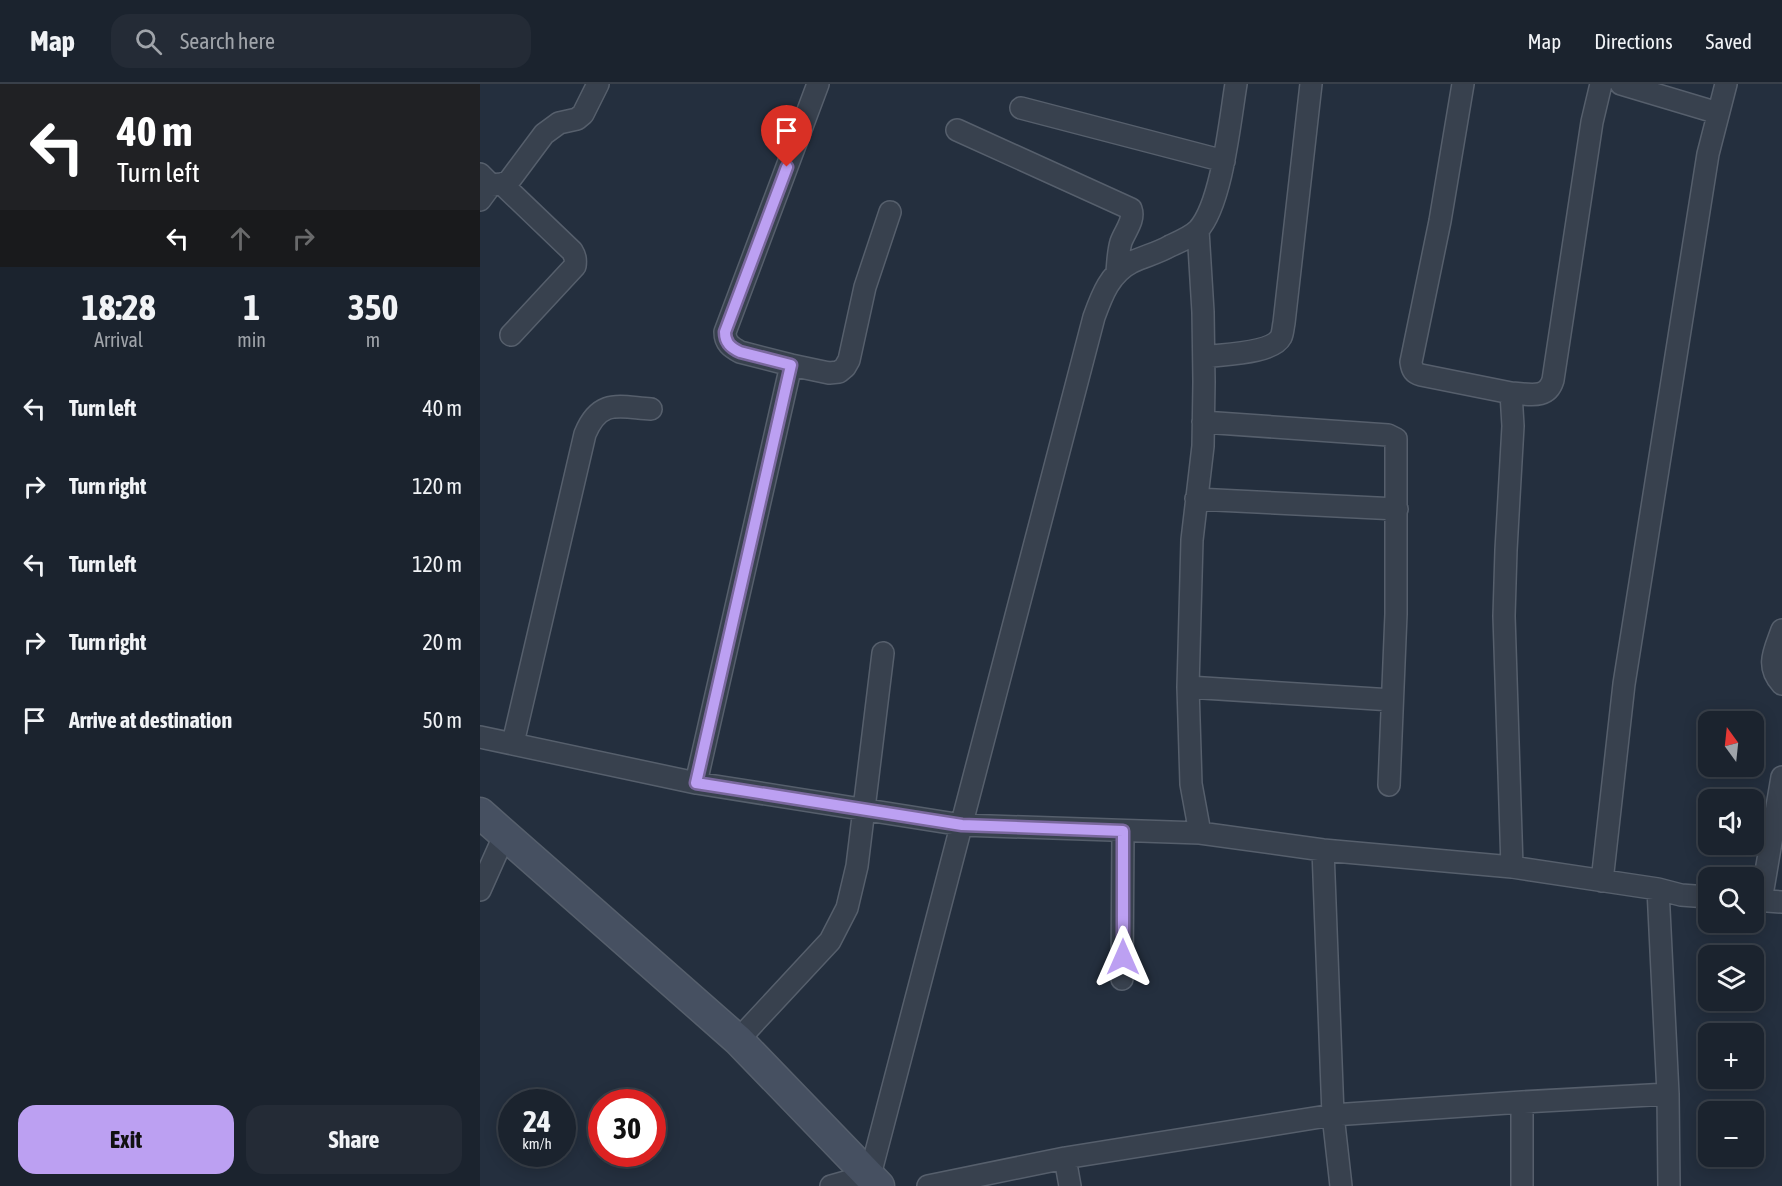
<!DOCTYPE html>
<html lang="en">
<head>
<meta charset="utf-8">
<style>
  body { margin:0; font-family:"Asap Condensed",sans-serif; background:#242b36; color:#f1f3f6; height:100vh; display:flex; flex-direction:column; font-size:22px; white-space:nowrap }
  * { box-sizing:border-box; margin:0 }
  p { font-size:20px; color:#a0a4aa }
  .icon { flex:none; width:33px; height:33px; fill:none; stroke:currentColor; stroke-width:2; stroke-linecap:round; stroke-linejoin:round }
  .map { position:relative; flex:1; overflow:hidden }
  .panel { display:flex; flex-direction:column; background:#1b232e; width:480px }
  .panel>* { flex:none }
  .guide { background:#202124; color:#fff; overflow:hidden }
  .needle { width:39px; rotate:345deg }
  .buttons { position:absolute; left:1218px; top:627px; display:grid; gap:12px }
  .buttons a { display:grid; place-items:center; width:66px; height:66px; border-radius:12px; background:#1b232e; box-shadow:0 3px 15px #0003,0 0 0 2px #39404a; font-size:30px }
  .speed { position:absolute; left:18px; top:1005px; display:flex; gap:12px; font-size:30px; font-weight:700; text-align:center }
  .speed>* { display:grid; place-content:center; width:78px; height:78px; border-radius:50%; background:#1b232e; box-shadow:0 3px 15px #0003,0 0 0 2px #39404a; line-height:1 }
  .speed small { font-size:15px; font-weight:400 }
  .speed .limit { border:9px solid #d22; background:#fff; color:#111 }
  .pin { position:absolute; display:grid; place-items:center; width:51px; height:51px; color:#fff; margin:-62px -26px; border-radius:50% 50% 50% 0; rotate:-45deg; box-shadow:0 0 6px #0007 }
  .pin .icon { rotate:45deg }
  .me { position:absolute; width:66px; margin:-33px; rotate:0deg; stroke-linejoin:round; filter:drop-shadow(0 0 4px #0008) }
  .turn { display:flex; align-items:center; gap:21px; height:126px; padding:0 18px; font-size:27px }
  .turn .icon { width:78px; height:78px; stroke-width:2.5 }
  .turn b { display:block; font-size:42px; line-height:51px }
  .lanes { display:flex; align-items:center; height:57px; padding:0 18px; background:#0003; justify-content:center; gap:30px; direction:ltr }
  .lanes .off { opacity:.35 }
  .eta { display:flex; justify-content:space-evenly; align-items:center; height:102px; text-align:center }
  .eta b { font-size:36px; font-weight:700; line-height:42px }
  .button { display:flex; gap:12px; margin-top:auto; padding:12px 18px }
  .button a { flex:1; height:69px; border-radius:18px; background:#bca0f2; color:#111; font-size:24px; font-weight:700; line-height:69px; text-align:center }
  .button a+a { background:#242b36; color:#f1f3f6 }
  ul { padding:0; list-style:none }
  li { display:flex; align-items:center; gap:18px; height:78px; padding:0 18px }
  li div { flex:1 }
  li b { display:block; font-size:22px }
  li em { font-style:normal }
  header { display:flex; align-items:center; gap:36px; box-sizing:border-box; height:84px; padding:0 30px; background:#1b232e; border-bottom:2px solid #39404a }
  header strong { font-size:28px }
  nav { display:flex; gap:33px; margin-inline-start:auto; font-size:21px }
  .search { width:420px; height:54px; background:#242b36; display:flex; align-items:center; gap:15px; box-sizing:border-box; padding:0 21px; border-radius:18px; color:#a0a4aa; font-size:22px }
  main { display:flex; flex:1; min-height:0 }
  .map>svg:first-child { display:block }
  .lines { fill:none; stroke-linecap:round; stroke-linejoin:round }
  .street-casing { stroke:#565f6c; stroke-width:24 }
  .secondary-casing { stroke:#565f6c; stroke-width:33 }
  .street { stroke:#38414e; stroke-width:21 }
  .secondary { stroke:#465061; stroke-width:30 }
  .route-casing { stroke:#7a689d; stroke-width:15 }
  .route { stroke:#bca0f2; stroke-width:10 }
</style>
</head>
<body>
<header>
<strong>Map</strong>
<div class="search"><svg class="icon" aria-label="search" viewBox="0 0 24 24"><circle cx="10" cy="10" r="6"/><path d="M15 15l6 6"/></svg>Search here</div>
<nav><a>Map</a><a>Directions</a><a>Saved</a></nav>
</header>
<main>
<section class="panel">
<div class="guide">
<div class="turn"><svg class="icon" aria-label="left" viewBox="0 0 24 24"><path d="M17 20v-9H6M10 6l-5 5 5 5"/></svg><div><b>40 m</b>Turn left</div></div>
<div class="lanes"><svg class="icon" aria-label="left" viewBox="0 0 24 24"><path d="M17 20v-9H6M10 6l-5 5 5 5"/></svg><svg class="icon off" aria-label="ahead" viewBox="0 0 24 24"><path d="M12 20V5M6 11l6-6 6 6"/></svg><svg class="icon off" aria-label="right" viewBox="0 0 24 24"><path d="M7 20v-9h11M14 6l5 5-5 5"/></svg></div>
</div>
<div class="eta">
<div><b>18:28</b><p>Arrival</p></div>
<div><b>1</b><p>min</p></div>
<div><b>350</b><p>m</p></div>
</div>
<ul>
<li><svg class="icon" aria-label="left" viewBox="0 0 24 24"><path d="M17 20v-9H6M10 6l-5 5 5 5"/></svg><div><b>Turn left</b></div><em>40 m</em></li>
<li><svg class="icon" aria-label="right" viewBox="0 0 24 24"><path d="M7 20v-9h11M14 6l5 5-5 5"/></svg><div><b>Turn right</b></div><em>120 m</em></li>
<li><svg class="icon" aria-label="left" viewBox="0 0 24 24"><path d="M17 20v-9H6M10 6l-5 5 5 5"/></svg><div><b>Turn left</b></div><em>120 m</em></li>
<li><svg class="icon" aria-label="right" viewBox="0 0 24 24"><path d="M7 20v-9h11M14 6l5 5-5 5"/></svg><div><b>Turn right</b></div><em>20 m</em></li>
<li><svg class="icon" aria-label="arrive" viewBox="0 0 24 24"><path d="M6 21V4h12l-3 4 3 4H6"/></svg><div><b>Arrive at destination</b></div><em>50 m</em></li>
</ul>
<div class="button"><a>Exit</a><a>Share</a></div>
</section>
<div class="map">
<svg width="1302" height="1102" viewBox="0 0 1302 1102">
  <rect width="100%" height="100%" fill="#242f3e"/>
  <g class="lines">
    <g class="street-casing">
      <path id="street" d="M 338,0 L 245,248 C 245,259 251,263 260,268 L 311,281 L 349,289 L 359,288 L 365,283 L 369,276 L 385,203 L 410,128
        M 983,0 L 960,137 L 931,278 C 932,286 934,289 941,291 L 1031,309 L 1033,342 L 1026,466 L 1024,532 L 1032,783
        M 1141,0 L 1238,29
        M 541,24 L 744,77
        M 477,46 L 651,125 C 655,136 645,147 641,158 C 638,168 638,178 637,188
        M 0,90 L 11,101 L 22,100 L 29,97 L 64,50 L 79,39 L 97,35 L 103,30 L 118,0
        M 22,100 L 92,167 C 95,172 96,175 95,182 L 31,251
        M 0,116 L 11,101
        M 718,146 L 723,228 L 724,298 L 723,362 L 712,456 L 708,603 L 711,700 L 720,749
        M 724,273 C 742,270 792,270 801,253 C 803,249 803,243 804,239 L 831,0
        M 1031,309 C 1049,310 1067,316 1073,296 L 1112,38 L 1121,0
        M 723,338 L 908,351 L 916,355 L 916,530 L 909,701
        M 716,415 L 917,425
        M 1302,546 C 1295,566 1285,582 1302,600
        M 708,603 L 912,616
        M 0,653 L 216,699 L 482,741 L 720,749 L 843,766 L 1032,783 L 1178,805 L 1201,811 L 1228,813
        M 33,659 L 105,350 C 120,314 139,323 171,325
        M 216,699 L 311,281
        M 843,766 L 853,1031 L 861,1102
        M 1122,797 L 1144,600 L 1228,70 L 1246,0
        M 1178,805 L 1188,1010 L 1189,1102
        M 0,806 L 25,750
        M 1274,816 L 1302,818
        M 1281,817 L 1302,693
        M 642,895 L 643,747
        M 258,956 L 350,857 L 367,824 L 377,782 L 403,569
        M 1042,1018 L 1042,1102
        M 585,1074 L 590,1102
        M 351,1102 L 390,1091 L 614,233 C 622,211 630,189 652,178 C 665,172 678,169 690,162 C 699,158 711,153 718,146 C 742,120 750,36 756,0
        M 448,1102 L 585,1074 L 853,1031 L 1042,1018 L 1188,1010"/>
    </g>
    <g class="secondary-casing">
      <path id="secondary" d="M 0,729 L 258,956 L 399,1102"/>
    </g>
    <use href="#street" class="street"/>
    <use href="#secondary" class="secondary"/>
  </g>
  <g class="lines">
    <g class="route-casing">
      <path id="route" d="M 307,83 L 245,248 C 245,259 251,264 260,268 L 311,281 L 216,699 L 482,741 L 643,747 L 643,873"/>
    </g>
    <use href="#route" class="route"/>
  </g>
</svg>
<div class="buttons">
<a><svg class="needle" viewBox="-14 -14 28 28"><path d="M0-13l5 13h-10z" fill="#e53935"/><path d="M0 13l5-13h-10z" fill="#a0a4aa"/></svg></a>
<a><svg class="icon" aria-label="sound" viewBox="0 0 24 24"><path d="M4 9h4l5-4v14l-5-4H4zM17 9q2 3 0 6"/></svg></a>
<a><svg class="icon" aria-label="search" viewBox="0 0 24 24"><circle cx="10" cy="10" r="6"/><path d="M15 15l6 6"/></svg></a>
<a><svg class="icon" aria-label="layers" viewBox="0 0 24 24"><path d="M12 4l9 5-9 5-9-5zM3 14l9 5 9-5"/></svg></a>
<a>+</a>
<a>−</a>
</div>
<div class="speed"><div>24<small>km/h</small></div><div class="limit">30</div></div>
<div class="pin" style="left:307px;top:83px;background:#d93025"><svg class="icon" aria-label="arrive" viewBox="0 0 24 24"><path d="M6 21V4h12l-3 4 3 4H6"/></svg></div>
<svg class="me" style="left:643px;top:873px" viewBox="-20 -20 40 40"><path d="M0-17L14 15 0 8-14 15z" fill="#bca0f2" stroke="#fff" stroke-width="4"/></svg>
</div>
</main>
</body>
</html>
